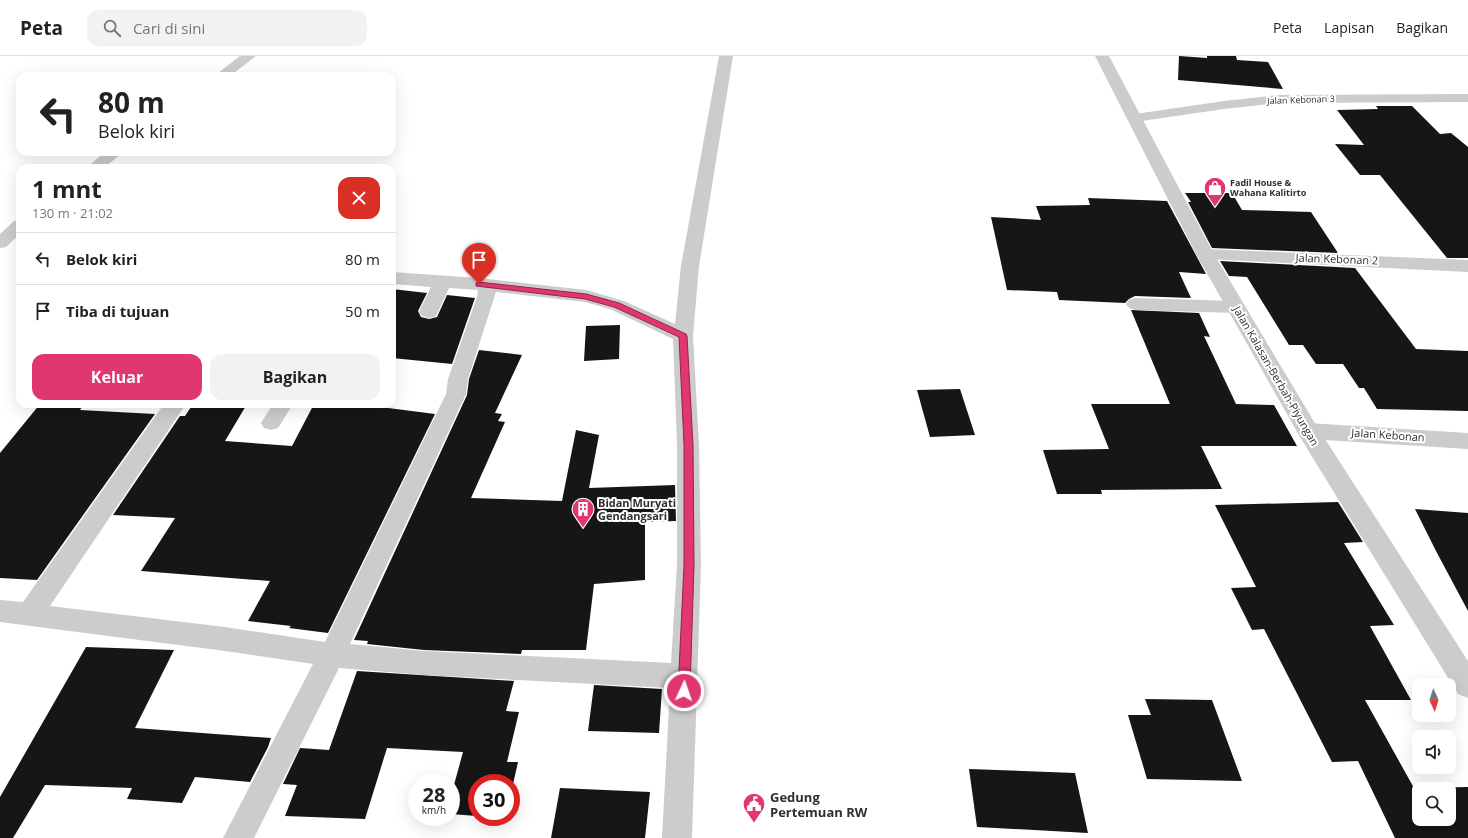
<!DOCTYPE html>
<html lang="id">
<head>
<meta charset="utf-8">
<style>
  body { margin:0; font-family:"Open Sans",sans-serif; background:#f2f2f2; color:#222; height:100vh; display:flex; flex-direction:column; font-size:15px; white-space:nowrap }
  * { box-sizing:border-box; margin:0 }
  p { font-size:13px; color:#767676 }
  .icon { flex:none; width:22px; height:22px; fill:none; stroke:currentColor; stroke-width:2; stroke-linecap:round; stroke-linejoin:round }
  .map { position:relative; flex:1; overflow:hidden }
  .sheet { position:absolute; left:16px; top:108px; width:380px; height:244px; display:flex; flex-direction:column; background:#fff; border-radius:12px; box-shadow:0 4px 16px #0002 }
  .sheet>* { flex:none }
  .top-card { position:absolute; left:16px; top:16px; width:380px; height:84px; border-radius:12px; box-shadow:0 4px 16px #0002; background:#fff; color:#222; overflow:hidden }
  .needle { width:26px; rotate:176deg }
  .buttons { position:absolute; left:1412px; top:622px; display:grid; gap:8px }
  .buttons a { display:grid; place-items:center; width:44px; height:44px; border-radius:8px; background:#fff; box-shadow:0 4px 16px #0002; font-size:20px }
  .speed { position:absolute; left:408px; top:718px; display:flex; gap:8px; font-size:20px; font-weight:700; text-align:center }
  .speed>* { display:grid; place-content:center; width:52px; height:52px; border-radius:50%; background:#fff; box-shadow:0 4px 16px #0002; line-height:1 }
  .speed small { font-size:10px; font-weight:400 }
  .speed .limit { border:6px solid #d22; background:#fff; color:#111 }
  .pin { position:absolute; display:grid; place-items:center; width:34px; height:34px; color:#fff; margin:-41px -17px; border-radius:50% 50% 50% 0; rotate:-45deg; box-shadow:0 0 4px #0007 }
  .pin .icon { rotate:45deg }
  .me { position:absolute; width:44px; margin:-22px; rotate:3deg; stroke-linejoin:round; filter:drop-shadow(0 0 3px #0008) }
  .turn { display:flex; align-items:center; gap:14px; height:84px; padding:0 16px; font-size:18px }
  .turn .icon { width:52px; height:52px; stroke-width:2.5 }
  .turn b { display:block; font-size:28px; line-height:34px }
  .round { display:grid; place-items:center; flex:none; width:42px; height:42px; border-radius:12px; background:#f2f2f2 }
  .summary { display:flex; align-items:center; justify-content:space-between; height:68px; padding:0 16px }
  h1 { font-size:24px; font-weight:700; line-height:30px }
  .cta { display:flex; gap:8px; margin-top:auto; padding:8px 16px }
  .cta a { flex:1; height:46px; border-radius:12px; background:#e1376f; color:#fff; font-size:16px; font-weight:700; line-height:46px; text-align:center }
  .cta a+a { background:#f2f2f2; color:#222 }
  ul { padding:0; list-style:none }
  li { display:flex; align-items:center; gap:12px; height:52px; padding:0 16px; border-top:1px solid #e0e0e0 }
  li div { flex:1 }
  li b { display:block; font-size:15px }
  li em { font-style:normal }
  header { display:flex; align-items:center; gap:24px; box-sizing:border-box; height:56px; padding:0 20px; background:#fff; border-bottom:1px solid #e0e0e0 }
  header strong { font-size:19px }
  nav { display:flex; gap:22px; margin-inline-start:auto; font-size:14px }
  .search { width:280px; height:36px; background:#f2f2f2; display:flex; align-items:center; gap:10px; box-sizing:border-box; padding:0 14px; border-radius:12px; color:#767676; font-size:15px }
  .map>svg:first-child { display:block }
  .building { fill:#161616; fill-rule:evenodd }
  .lines { fill:none; stroke-linecap:round; stroke-linejoin:round }
  .service { fill:#ccc; fill-rule:evenodd }
  .minor { fill:#ccc; fill-rule:evenodd }
  .tertiary { fill:#ccc; fill-rule:evenodd }
  .route { fill:#e1376f; stroke:#922448 }
  .labels { text-anchor:middle; stroke-width:4; stroke-linejoin:round; paint-order:stroke }
  .far-street-label { font-size:9px; fill:#2f2f2f; stroke:#fff }
  .far-poi-label { font-size:9px; font-weight:bold; fill:#2f2f2f; stroke:#fff; text-anchor:start }
  .street-label { font-size:11px; fill:#2f2f2f; stroke:#fff }
  .poi-label { font-size:11px; font-weight:bold; fill:#2f2f2f; stroke:#fff; text-anchor:start }
  .near-poi-label { font-size:13px; font-weight:bold; fill:#2f2f2f; stroke:#fff; text-anchor:start }
</style>
</head>
<body>
<header>
<strong>Peta</strong>
<div class="search"><svg class="icon" aria-label="search" viewBox="0 0 24 24"><circle cx="10" cy="10" r="6"/><path d="M15 15l6 6"/></svg>Cari di sini</div>
<nav><a>Peta</a><a>Lapisan</a><a>Bagikan</a></nav>
</header>
<div class="map">
<svg width="1468" height="782" viewBox="0 0 1468 782">
  <rect width="100%" height="100%" fill="#fff"/>
  <path class="building" d="M 1179,0 L 1207,2 L 1207,0 L 1236,0 L 1237,4 L 1268,6 L 1283,33 L 1178,24 Z
    M 1376,50 L 1412,50 L 1440,78 L 1451,77 L 1468,91 L 1468,202 L 1447,202 L 1380,119 L 1360,119 L 1335,88 L 1364,89 L 1337,54 L 1378,53 Z
    M 1185,137 L 1232,137 L 1242,154 L 1311,156 L 1338,197 L 1212,192 L 1188,146 L 1191,146 Z
    M 1088,142 L 1167,145 L 1206,218 L 1179,216 L 1191,242 L 1135,240 L 1129,243 L 1125,247 L 1059,244 L 1057,236 L 1007,234 L 991,161 L 1041,164 L 1036,150 L 1090,149 Z
    M 1220,205 L 1355,212 L 1416,293 L 1468,295 L 1468,355 L 1377,353 L 1364,332 L 1359,332 L 1343,308 L 1316,308 L 1303,289 L 1289,289 L 1247,221 L 1229,220 Z
    M 392,233 L 427,237 L 418,255 L 421,261 L 429,263 L 437,261 L 447,239 L 475,242 L 452,308 L 392,302 Z
    M 1131,254 L 1199,257 L 1210,281 L 1204,280 L 1236,348 L 1274,349 L 1297,390 L 1201,390 L 1222,433 L 1101,434 L 1102,438 L 1057,438 L 1043,394 L 1109,393 L 1091,348 L 1170,348 Z
    M 620,269 L 619,303 L 584,305 L 586,270 Z
    M 479,294 L 522,299 L 495,357 L 502,358 L 498,365 L 505,366 L 471,442 L 562,445 L 576,374 L 599,379 L 589,432 L 675,429 L 676,465 L 645,466 L 645,524 L 594,528 L 586,594 L 522,594 L 521,598 L 424,594 L 367,588 L 368,585 L 354,584 L 467,339 L 469,323 Z
    M 960,333 L 975,379 L 930,381 L 917,334 Z
    M 40,348 L 84,348 L 80,354 L 155,358 L 37,524 L 0,522 L 0,397 Z
    M 193,348 L 247,348 L 225,385 L 292,390 L 314,348 L 357,348 L 435,358 L 328,577 L 289,572 L 291,570 L 248,565 L 270,525 L 141,515 L 175,462 L 113,459 L 180,360 L 185,360 Z
    M 1338,446 L 1363,486 L 1344,487 L 1394,569 L 1370,570 L 1411,644 L 1365,644 L 1414,732 L 1468,731 L 1468,782 L 1395,782 L 1358,705 L 1332,706 L 1264,573 L 1252,574 L 1231,532 L 1256,531 L 1215,449 ZM 1419,733 L 1449,733 L 1449,763 L 1419,763 Z
    M 1415,453 L 1468,457 L 1468,555 L 1436,495 Z
    M 86,591 L 174,594 L 135,672 L 271,682 L 268,691 L 250,726 L 195,721 L 182,747 L 127,743 L 132,732 L 45,729 L 13,782 L 0,782 L 0,741 Z
    M 357,615 L 514,625 L 506,655 L 519,656 L 507,706 L 518,706 L 511,737 L 511,727 L 477,727 L 477,760 L 451,758 L 451,740 L 463,696 L 387,692 L 365,763 L 285,760 L 297,729 L 283,728 L 300,692 L 329,694 Z
    M 594,629 L 662,633 L 659,677 L 588,675 Z
    M 1145,643 L 1212,644 L 1242,725 L 1147,723 L 1128,659 L 1151,659 Z
    M 969,713 L 1075,717 L 1088,777 L 977,771 Z
    M 560,732 L 650,736 L 645,782 L 551,782 Z"/>
  <g class="lines">
    <path class="service" d="M 1135,242 L 1236,245 L 1242,247 L 1245,251 L 1242,255 L 1236,257 L 1135,254 L 1129,252 L 1126,248 L 1129,244 Z
      M 273,348 L 293,348 L 278,372 L 271,374 L 264,372 L 261,367 Z"/>
    <path class="minor" d="M 240,0 L 256,0 L 230,20 L 214,20 Z
      M 719,0 L 733,0 L 699,210 L 693,280 L 699,389 L 701,509 L 692,782 L 662,782 L 670,632 L 424,619 L 339,612 L 254,782 L 223,782 L 313,608 L 225,595 L 0,566 L 0,544 L 23,546 L 164,348 L 186,348 L 50,550 L 225,571 L 325,586 L 446,338 L 448,323 L 477,241 L 478,234 L 449,232 L 436,260 L 429,262 L 422,260 L 419,256 L 431,231 L 392,228 L 392,216 L 479,222 L 586,234 L 624,245 L 675,268 L 681,210 ZM 496,236 L 585,246 L 610,253 L 673,283 L 677,389 L 677,509 L 671,607 L 424,595 L 350,588 L 466,338 L 468,323 Z
      M 1468,38 L 1468,46 L 1279,47 L 1224,53 L 1135,66 L 1130,65 L 1128,62 L 1130,59 L 1135,58 L 1224,45 L 1279,39 Z
      M 105,96 L 123,96 L 104,112 L 86,112 Z
      M 20,164 L 20,178 L 6,191 L 0,192 L 0,178 L 14,165 Z
      M 1205,193 L 1468,204 L 1468,216 L 1205,203 L 1199,202 L 1196,198 L 1199,194 Z
      M 1308,367 L 1468,377 L 1468,393 L 1308,383 L 1300,381 L 1297,375 L 1300,369 Z"/>
    <path class="tertiary" d="M 1095,0 L 1109,0 L 1214,198 L 1316,369 L 1468,605 L 1468,642 L 1458,638 L 1300,381 L 1196,198 Z"/>
  </g>
  <path class="route" d="M 479,226 L 586,238 L 619,247 L 686,278 L 687,280 L 693,389 L 694,509 L 690,635 L 688,639 L 684,640 L 680,639 L 678,635 L 684,509 L 684,389 L 679,281 L 614,251 L 585,243 L 476,230 L 476,227 Z"/>
  <defs>
    <g id="shop-pin" transform="scale(1.15)"><path d="M0 17L-7.5 6A9.5 9.5 0 1 1 7.5 6Z" fill="#e1376f" stroke="#fff"/><path d="M-5-2.5h2.3a2.7 3.5 0 0 1 5.4 0H5L5.5 6h-11ZM-1.5-2.5h3a1.5 2.3 0 0 0-3 0Z" fill="#fff"/></g>
    <g id="building-pin" transform="scale(1.15)"><path d="M0 17L-7.5 6A9.5 9.5 0 1 1 7.5 6Z" fill="#e1376f" stroke="#fff"/><path d="M-4-6H4V6H1V3H-1V6H-4ZM-2.5-4.3h1.7v1.8h-1.7ZM.8-4.3h1.7v1.8H.8ZM-2.5-1h1.7V.8h-1.7ZM.8-1h1.7V.8H.8Z" fill="#fff"/></g>
    <g id="civic-pin" transform="scale(1.15)"><path d="M0 17L-7.5 6A9.5 9.5 0 1 1 7.5 6Z" fill="#e1376f" stroke="#fff"/><path d="M-.6-6.5H3V-4.5H.6V-3L4-1V1h2V6H-6V1h2V-1L-.6-3ZM-1.2 2.5V6h2.4V2.5Z" fill="#fff"/></g>
  </defs>
  <g fill-rule="evenodd">
    <use href="#shop-pin" x="1215" y="132"/>
    <use href="#building-pin" x="583" y="453"/>
    <use href="#civic-pin" x="754" y="748"/>
  </g>
  <g class="labels">
    <g class="far-street-label">
      <text transform="translate(1301 44) rotate(-2)" y="3">Jalan Kebonan 3</text>
    </g>
    <g class="far-poi-label">
      <text x="1230" y="130">Fadil House &amp;<tspan x="1230" dy="10">Wahana Kalitirto</tspan></text>
    </g>
    <g class="street-label">
      <text transform="translate(1337 203) rotate(2)" y="4">Jalan Kebonan 2</text>
      <text transform="translate(1276 320) rotate(60)" y="4">Jalan Kalasan-Berbah-Piyungan</text>
      <text transform="translate(1388 379) rotate(4)" y="4">Jalan Kebonan</text>
    </g>
    <g class="poi-label">
      <text x="598" y="451">Bidan Muryati<tspan x="598" dy="13">Gendangsari</tspan></text>
    </g>
    <g class="near-poi-label">
      <text x="770" y="746">Gedung<tspan x="770" dy="15">Pertemuan RW</tspan></text>
    </g>
  </g>
</svg>
<div class="buttons">
<a><svg class="needle" viewBox="-14 -14 28 28"><path d="M0-13l5 13h-10z" fill="#e53935"/><path d="M0 13l5-13h-10z" fill="#767676"/></svg></a>
<a><svg class="icon" aria-label="sound" viewBox="0 0 24 24"><path d="M4 9h4l5-4v14l-5-4H4zM17 9q2 3 0 6"/></svg></a>
<a><svg class="icon" aria-label="search" viewBox="0 0 24 24"><circle cx="10" cy="10" r="6"/><path d="M15 15l6 6"/></svg></a>
</div>
<div class="speed"><div>28<small>km/h</small></div><div class="limit">30</div></div>
<div class="pin" style="left:479px;top:228px;background:#d93025"><svg class="icon" aria-label="arrive" viewBox="0 0 24 24"><path d="M6 21V4h12l-3 4 3 4H6"/></svg></div>
<svg class="me" style="left:684px;top:635px" viewBox="-20 -20 40 40"><circle r="17" fill="#e1376f" stroke="#fff" stroke-width="3"/><path d="M0-11L8 9 0 5-8 9z" fill="#fff"/></svg>
<div class="top-card">
<div class="turn"><svg class="icon" aria-label="left" viewBox="0 0 24 24"><path d="M17 20v-9H6M10 6l-5 5 5 5"/></svg><div><b>80 m</b>Belok kiri</div></div>
</div>
<section class="sheet">
<div class="summary"><div><h1>1 mnt</h1><p>130 m · 21:02</p></div><a class="round" style="background:#d93025;color:#fff"><svg class="icon" aria-label="close" viewBox="0 0 24 24"><path d="M6 6l12 12M18 6L6 18"/></svg></a></div>
<ul>
<li><svg class="icon" aria-label="left" viewBox="0 0 24 24"><path d="M17 20v-9H6M10 6l-5 5 5 5"/></svg><div><b>Belok kiri</b></div><em>80 m</em></li>
<li><svg class="icon" aria-label="arrive" viewBox="0 0 24 24"><path d="M6 21V4h12l-3 4 3 4H6"/></svg><div><b>Tiba di tujuan</b></div><em>50 m</em></li>
</ul>
<div class="cta"><a>Keluar</a><a>Bagikan</a></div>
</section>
</div>
</body>
</html>
